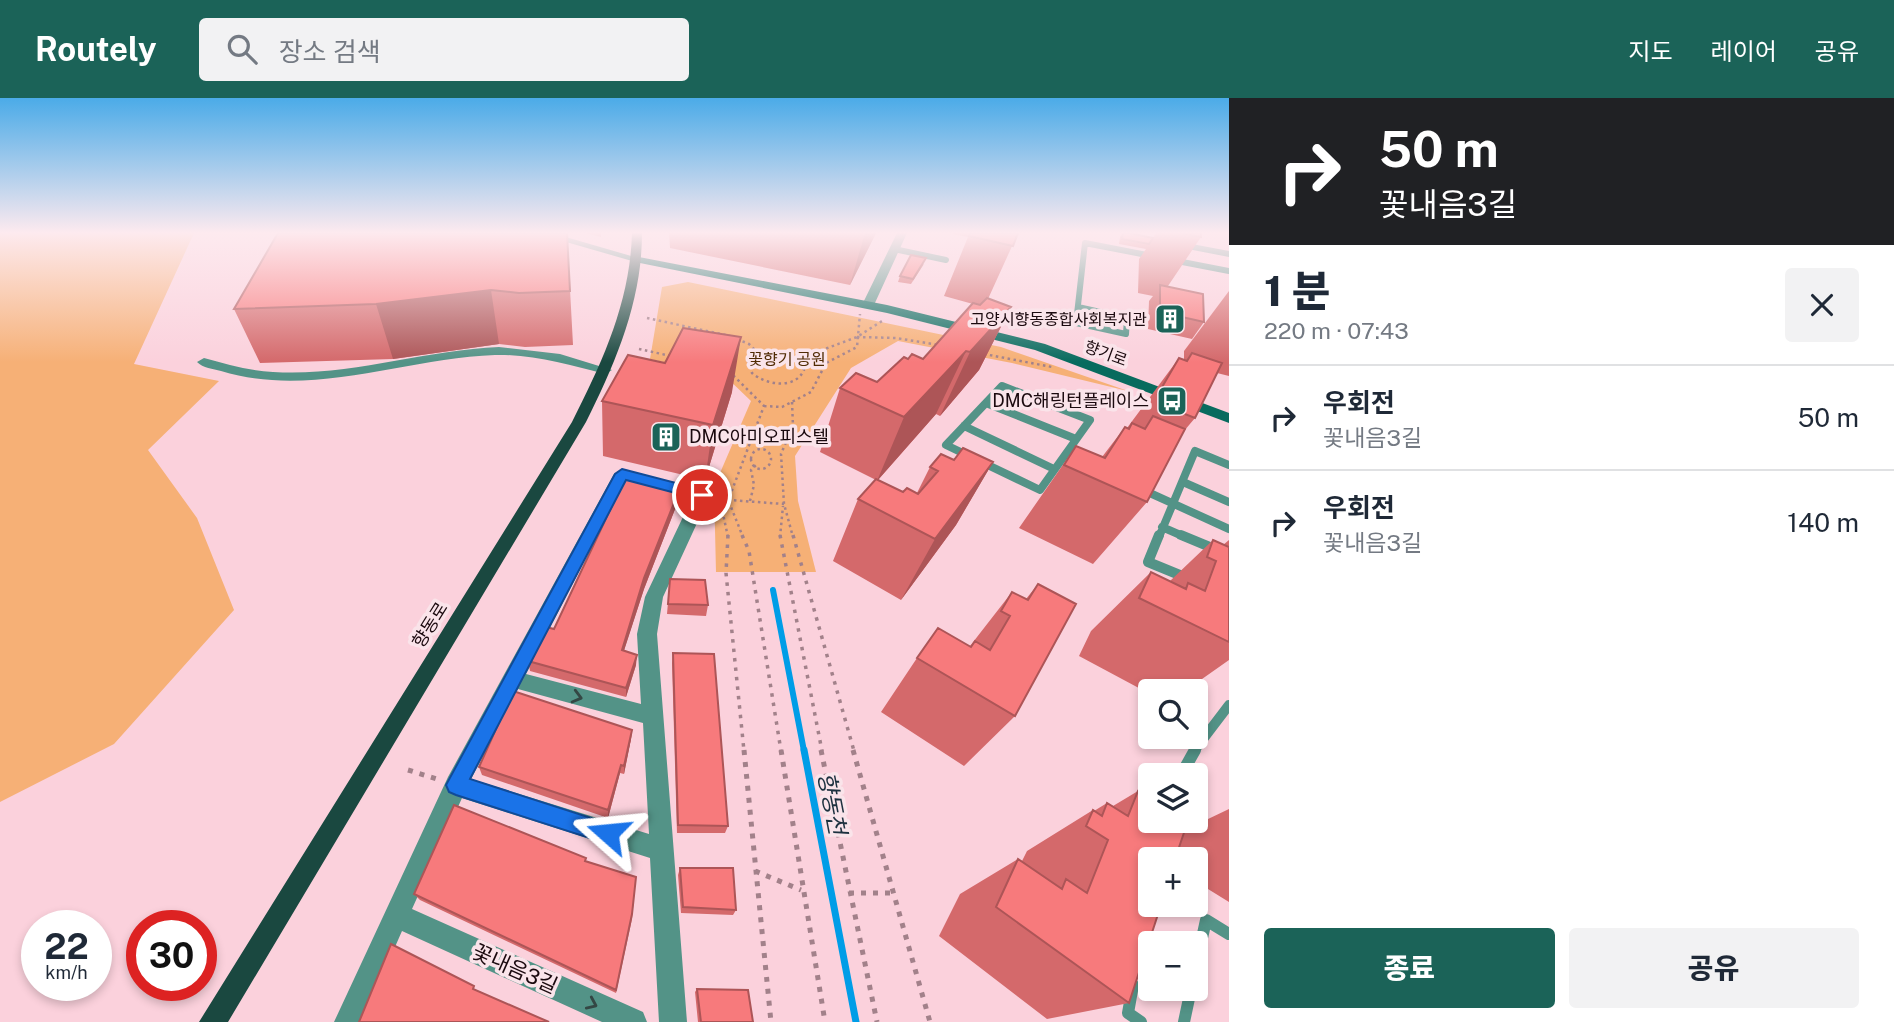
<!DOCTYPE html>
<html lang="ko">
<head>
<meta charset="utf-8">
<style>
  body { margin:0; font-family:"Public Sans","Noto Sans KR",sans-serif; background:#f2f2f3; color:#1f2937; height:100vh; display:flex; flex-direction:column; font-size:26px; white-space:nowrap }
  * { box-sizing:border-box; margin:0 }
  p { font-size:23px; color:#747a83 }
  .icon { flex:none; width:38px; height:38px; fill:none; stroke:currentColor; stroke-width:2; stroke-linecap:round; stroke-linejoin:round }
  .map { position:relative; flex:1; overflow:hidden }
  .side { display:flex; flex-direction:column; background:#fff; width:665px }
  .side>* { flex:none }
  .hud { background:#202124; color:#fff; overflow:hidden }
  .tools { position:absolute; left:1138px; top:581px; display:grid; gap:14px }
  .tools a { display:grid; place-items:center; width:70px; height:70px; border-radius:7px; background:#fff; box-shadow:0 4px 10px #0003; font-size:35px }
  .speed { position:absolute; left:21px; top:812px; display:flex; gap:14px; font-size:35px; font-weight:700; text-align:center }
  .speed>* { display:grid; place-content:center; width:91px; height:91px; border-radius:50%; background:#fff; box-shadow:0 4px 10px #0003; line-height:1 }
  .speed small { font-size:18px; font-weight:400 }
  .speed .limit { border:10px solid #d22; background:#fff; color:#111 }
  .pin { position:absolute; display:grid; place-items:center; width:60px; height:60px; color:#fff; margin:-30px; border:4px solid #fff; border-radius:50%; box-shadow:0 2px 7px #0007 }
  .me { position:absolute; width:77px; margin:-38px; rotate:288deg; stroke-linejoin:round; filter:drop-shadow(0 0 5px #0008) }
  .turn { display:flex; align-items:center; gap:24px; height:147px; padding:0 35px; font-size:32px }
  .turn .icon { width:91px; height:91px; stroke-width:2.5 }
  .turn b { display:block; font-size:49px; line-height:60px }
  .round { display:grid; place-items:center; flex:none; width:74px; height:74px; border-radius:7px; background:#f2f2f3 }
  .headline { display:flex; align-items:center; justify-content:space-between; height:119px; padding:0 35px }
  h1 { font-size:42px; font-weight:800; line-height:52px }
  .button { display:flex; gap:14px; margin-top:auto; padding:14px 35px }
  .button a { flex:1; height:80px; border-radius:7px; background:#1b6358; color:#fff; font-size:28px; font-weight:800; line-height:80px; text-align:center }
  .button a+a { background:#f2f2f3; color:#1f2937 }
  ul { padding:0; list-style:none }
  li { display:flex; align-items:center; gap:21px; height:105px; padding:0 35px; border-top:2px solid #e0e1e3 }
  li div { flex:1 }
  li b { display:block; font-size:26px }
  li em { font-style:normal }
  header { display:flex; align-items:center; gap:42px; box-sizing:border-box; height:98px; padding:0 35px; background:#1b6358; color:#fff }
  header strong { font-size:33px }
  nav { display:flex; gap:38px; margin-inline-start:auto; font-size:24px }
  .search { width:490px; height:63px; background:#f2f2f3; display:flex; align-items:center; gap:18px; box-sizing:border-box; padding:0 24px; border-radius:7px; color:#747a83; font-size:26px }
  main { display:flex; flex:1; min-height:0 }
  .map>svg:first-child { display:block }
  .green { fill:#f6b076 }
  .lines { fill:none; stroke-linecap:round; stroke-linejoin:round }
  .stream-far1 { stroke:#009de7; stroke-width:6 }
  .stream { stroke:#009de7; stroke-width:7 }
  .path-far2 { stroke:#a2818a; stroke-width:2.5; stroke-dasharray:2.5 3.5; stroke-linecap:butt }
  .path-far1 { stroke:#a2818a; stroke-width:3.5; stroke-dasharray:3.5 6; stroke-linecap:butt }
  .path { stroke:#a2818a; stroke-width:5; stroke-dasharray:5 7; stroke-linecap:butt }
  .lane-far3 { stroke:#539387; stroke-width:6 }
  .lane-far2 { stroke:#539387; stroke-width:8 }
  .lane-far1 { stroke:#539387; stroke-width:10 }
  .lane { stroke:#539387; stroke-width:12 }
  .street { fill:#539387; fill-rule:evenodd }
  .secondary { fill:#086b5e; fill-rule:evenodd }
  .primary { fill:#1a4840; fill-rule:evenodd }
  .wall { fill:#d4696b }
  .shaded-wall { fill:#ad5557 }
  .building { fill:#f77a7c; stroke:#ad5557; stroke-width:2 }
  .oneway { stroke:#344744 }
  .route { fill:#1a73e8; stroke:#114b97; stroke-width:2 }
  .labels { text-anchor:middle; stroke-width:7; stroke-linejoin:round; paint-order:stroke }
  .far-poi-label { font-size:16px; fill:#1a090e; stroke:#fae4ea; text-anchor:end }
  .far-street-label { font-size:16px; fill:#1a090e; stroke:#fae4ea }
  .far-park-label { font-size:16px; fill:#502b04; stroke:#fae4ea }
  .poi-label { font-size:18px; fill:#1a090e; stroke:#fae4ea; text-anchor:end }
  .street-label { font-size:18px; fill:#1a090e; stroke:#fae4ea }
  .near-street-label { font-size:21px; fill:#1a090e; stroke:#fae4ea }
  .near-water-label { font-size:23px; font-style:italic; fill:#1d313f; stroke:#fae4ea }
</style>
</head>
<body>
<header>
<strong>Routely</strong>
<div class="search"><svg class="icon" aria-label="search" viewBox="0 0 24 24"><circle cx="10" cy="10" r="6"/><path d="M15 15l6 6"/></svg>장소 검색</div>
<nav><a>지도</a><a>레이어</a><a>공유</a></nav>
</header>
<main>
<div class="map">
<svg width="1229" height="924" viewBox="0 0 1229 924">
  <rect width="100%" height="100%" fill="#fbd1dc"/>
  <path class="green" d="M 0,135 L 194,135 L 134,266 L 219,283 L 148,352 L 197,420 L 234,512 L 114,646 L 0,704 Z
    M 688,184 L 1001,249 L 1128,293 L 1012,265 L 898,243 L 851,270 L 795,358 L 798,403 L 816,474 L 716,474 L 714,389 L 751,303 L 725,278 L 650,261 L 662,189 Z"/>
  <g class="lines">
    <path class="stream-far1" d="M 773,492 L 804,653"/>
    <path class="stream" d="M 804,652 L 856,924"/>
    <path class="path-far2" d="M 647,220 L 730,238
      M 857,239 L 896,240 L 939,247
      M 737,241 L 749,246 L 758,255
      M 639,251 L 671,258
      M 774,253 L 798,261 L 804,272 C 795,292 766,287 752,275 L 748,263 L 758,255 Z
      M 984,256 L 1052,269
      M 798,261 L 857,239 L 882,223
      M 792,304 L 793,328 L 781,356 L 784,406 L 793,439
      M 764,308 L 782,309 L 811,294 L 826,265 L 857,249 L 860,216
      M751 361a10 10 0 1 1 20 0a10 10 0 1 1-20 0Z
      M 716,401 L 784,406
      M 750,403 L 754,387 L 751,372 L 756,367
      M 729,404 L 743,439
      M 728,439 L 723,416 L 764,308 L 731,275
      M 780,439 L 783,408"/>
    <path class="path-far1" d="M 728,437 L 726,475 L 744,653
      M 742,437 L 749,453 L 781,653
      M 780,437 L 822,653
      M 793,437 L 854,653"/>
    <path class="path" d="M 744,652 L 771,924
      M 781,652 L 825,924
      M 821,652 L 877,924
      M 853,652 L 930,924
      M 408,672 L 437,681
      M 755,773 L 801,792
      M 849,795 L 894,795"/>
    <path class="lane-far3" d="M 894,151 L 946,162
      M 1172,162 L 1229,173
      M 1078,209 L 1127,220 L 1126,236 L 1076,225 L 1085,145 L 1152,158"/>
    <path class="lane-far2" d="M 1002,288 L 1090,322 L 1040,392 L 946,347 Z
      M 986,305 L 1076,341
      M 964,328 L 1054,371
      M 1183,384 L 1229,404
      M 1141,391 L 1229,431
      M 1162,429 L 1185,439
      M 1159,439 L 1195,353 L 1229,367"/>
    <path class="lane-far1" d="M 1159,437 L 1148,464 L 1187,480
      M 1181,437 L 1229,457
      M 1194,653 L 1229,607"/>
    <path class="lane" d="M 1181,677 L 1195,652
      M 1195,872 L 1206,822 L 1229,836
      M 1133,887 L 1128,915 L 1141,924
      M 1184,924 L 1191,891"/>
    <path class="street" d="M 535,135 L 552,135 L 645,162 L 639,165 Z
      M 897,135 L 907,135 L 874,207 L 864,210 L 862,207 Z
      M 1171,142 L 1229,153 L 1229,159 L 1167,147 L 1166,145 Z
      M 499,249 L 560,256 L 612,272 L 605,276 C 569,267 533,256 495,257 C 404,260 312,301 221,273 C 213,271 203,270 197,264 L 204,260 C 227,266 249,273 273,274 C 349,279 423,252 499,249 Z
      M 622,371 L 708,393 L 710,397 L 663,499 L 657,536 L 687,924 L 659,924 L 650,760 L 462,700 L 412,811 L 643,914 L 647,924 L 602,924 L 402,833 L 362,924 L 334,924 L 448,679 L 614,376 ZM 626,383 L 692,400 L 645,499 L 637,536 L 641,606 L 526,576 ZM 518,591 L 643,625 L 649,736 L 471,681 Z"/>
    <path class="secondary" d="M 639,159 L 887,207 L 1045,246 L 1229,315 L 1229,325 L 1035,252 L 887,215 L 635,164 L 635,160 Z"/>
    <path class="primary" d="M 632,135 L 642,135 C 642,203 616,264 586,324 L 228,924 L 199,924 L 572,324 C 603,263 630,204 632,135 Z"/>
  </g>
  <path class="wall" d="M 567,135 L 573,247 L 525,249 L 499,246 L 393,261 L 260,265 L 234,211 Z
    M 585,135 L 601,135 L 601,139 Z
    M 669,135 L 876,135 L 850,187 L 670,150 Z
    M 954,135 L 1018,135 L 988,201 L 1011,209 L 979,272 L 940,318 L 936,316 L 878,382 L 903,394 L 917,395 L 930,369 L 954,362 L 993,364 L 956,427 L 901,502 L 833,463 L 858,401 L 876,382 L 820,354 L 840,290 L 877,284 L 923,261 L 973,206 L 944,198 L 968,139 L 953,136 Z
    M 1122,135 L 1129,135 L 1153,140 L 1156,135 L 1201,135 L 1201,139 L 1168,188 L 1204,224 L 1192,241 L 1148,231 L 1149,203 L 1153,198 L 1138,195 L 1139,161 L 1146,151 L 1119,146 L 1120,139 Z
    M 924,166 L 911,186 L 898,184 L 900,178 Z
    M 1229,193 L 1229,278 L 1217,275 L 1195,320 L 1184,333 L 1147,404 L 1093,466 L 1019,430 L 1076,348 L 1102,359 L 1125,329 L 1127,330 L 1179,260 L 1184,262 L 1184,253 Z
    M 732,294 L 705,382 L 603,358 L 602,303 Z
    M 677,406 L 644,491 L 624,552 L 636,567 L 626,599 L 530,573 L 528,563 L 554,531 Z
    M 1213,442 L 1223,447 L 1229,442 L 1229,562 L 1185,593 L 1150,593 L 1150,596 L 1079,558 L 1091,533 L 1151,474 L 1170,483 Z
    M 670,481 L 708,507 L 706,518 L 667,516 Z
    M 1038,486 L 1015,618 L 964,668 L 881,614 L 917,560 L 970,548 L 1012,494 L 1026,501 Z
    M 673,555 L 728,728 L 725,735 L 677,735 L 672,565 Z
    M 632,632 L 631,641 L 624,676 L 620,675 L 608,720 L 482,677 L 479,669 Z
    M 1138,693 L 1129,905 L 1047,921 L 939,838 L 960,796 L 1018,761 L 1022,763 L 1027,753 L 1093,712 L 1094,713 L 1107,705 L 1113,708 Z
    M 1229,711 L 1229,804 L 1195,783 L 1195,761 L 1175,761 L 1185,732 Z
    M 586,764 L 636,779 L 632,821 L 616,895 L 420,802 L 414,796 Z
    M 680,770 L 736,812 L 733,817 L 681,815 L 678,777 Z
    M 697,891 L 753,924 L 698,924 L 695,894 Z"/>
  <path class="shaded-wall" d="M 865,135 L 876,135 L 850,187 Z
    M 491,192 L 499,246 L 393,261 L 376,206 Z
    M 1011,209 L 979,272 L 940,318 L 970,254 Z
    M 741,239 L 732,294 L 705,382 L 713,327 Z
    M 966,253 L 936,316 L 877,383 L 904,319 Z
    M 993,364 L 956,427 L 901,502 L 935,441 Z
    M 678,395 L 677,406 L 644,491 L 621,562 L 622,552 L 644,480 Z
    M 637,557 L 636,567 L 626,599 L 626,590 Z
    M 632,632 L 631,641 L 624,676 L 624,668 Z
    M 621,667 L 620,675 L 608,720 L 608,712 Z"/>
  <path class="building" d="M 278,135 L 567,135 L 570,193 L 519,195 L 491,192 L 376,206 L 234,211 Z
    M 970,135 L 1018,135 L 1013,148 L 969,138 Z
    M 1123,135 L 1129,135 L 1153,140 L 1149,146 L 1122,141 Z
    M 1181,135 L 1201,135 L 1201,139 Z
    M 911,157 L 926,160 L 913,181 L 900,178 Z
    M 1160,187 L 1203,196 L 1204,224 L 1160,214 Z
    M 987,200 L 1011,209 L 970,254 L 966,253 L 904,319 L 840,290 L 856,275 L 877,284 L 904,259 L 908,261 L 912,256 L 923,261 L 973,205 L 980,207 Z
    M 683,230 L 741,239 L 713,327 L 602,303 L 628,257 L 665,265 Z
    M 1192,255 L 1222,265 L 1195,320 L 1159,306 L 1163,298 L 1158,296 L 1179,260 L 1187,263 Z
    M 1153,318 L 1185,331 L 1147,404 L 1064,367 L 1076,348 L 1105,360 L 1125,329 L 1129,331 L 1132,325 L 1145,331 Z
    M 963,350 L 993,364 L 935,441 L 858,401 L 876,381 L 903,394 L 907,390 L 918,396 L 938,373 L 930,369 L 941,356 L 954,362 Z
    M 626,378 L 678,395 L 644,480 L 622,552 L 637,557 L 626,590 L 528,563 L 546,529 L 554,531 Z
    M 1213,442 L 1229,449 L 1229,544 L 1139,500 L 1151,474 L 1186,491 L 1188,485 L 1205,493 L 1216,463 L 1207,459 Z
    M 670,481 L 705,482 L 708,507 L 668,506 Z
    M 1038,486 L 1076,506 L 1015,618 L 917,560 L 938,530 L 971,549 L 975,543 L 990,552 L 1010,518 L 1001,513 L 1012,494 L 1028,502 Z
    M 673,555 L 714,556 L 728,728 L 678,727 Z
    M 513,593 L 632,632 L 624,668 L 621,667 L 608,712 L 479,669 Z
    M 1138,693 L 1150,701 L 1150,723 L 1188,723 L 1175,761 L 1150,761 L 1150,807 L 1161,807 L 1129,905 L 996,809 L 1018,761 L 1062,791 L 1066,781 L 1087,795 L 1108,742 L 1086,728 L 1093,712 L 1102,718 L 1107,705 L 1128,718 Z
    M 454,707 L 586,760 L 585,763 L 636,779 L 632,816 L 616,892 L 414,796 Z
    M 680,770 L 733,770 L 736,812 L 683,809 Z
    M 391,846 L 474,888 L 473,891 L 549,924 L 359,924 Z
    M 697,891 L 748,892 L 753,924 L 701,924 Z"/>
  <defs><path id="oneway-chevron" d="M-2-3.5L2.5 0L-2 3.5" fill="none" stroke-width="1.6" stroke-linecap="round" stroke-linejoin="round" transform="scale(1.75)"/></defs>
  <g class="oneway">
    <use href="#oneway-chevron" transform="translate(577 599) rotate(15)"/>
    <use href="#oneway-chevron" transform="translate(592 906) rotate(24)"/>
  </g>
  <linearGradient id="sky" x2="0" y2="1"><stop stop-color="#4babe8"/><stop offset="0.51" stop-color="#fdeaef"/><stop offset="1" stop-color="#fdeaef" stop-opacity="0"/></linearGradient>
  <rect width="1229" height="264" fill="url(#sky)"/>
  <path class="route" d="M 622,371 L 707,393 L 709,397 L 702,402 L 626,382 L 470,681 L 616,728 L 619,735 L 616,743 L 608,746 L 456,697 L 449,694 L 446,687 L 615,376 Z"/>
  <defs>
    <g id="building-square" transform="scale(1.575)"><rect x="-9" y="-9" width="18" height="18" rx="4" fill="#1b6358" stroke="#fae4ea"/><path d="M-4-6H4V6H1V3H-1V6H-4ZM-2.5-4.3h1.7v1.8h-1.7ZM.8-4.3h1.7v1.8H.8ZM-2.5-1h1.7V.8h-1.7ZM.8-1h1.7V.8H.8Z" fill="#fff"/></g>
    <g id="bus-square" transform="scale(1.575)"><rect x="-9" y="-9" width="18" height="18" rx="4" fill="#1b6358" stroke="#fae4ea"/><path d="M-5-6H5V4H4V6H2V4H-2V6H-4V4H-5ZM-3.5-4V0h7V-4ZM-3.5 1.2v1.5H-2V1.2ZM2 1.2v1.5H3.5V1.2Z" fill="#fff"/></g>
  </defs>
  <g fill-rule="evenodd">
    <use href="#building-square" x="1170" y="221"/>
    <use href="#bus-square" x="1172" y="303"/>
    <use href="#building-square" x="666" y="339"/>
  </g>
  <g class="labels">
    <g class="far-poi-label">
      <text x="1147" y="227">고양시향동종합사회복지관</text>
    </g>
    <g class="far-street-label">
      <text transform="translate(1106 255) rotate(20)" y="6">향기로</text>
    </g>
    <g class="far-park-label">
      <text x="787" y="267">꽃향기 공원</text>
    </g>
    <g class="poi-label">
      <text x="1149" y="309">DMC해링턴플레이스</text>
      <text x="689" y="345" text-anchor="start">DMC아미오피스텔</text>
    </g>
    <g class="street-label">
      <text transform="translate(430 527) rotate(-58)" y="6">향동로</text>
    </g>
    <g class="near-street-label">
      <text transform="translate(515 871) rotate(24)" y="7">꽃내음3길</text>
    </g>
    <g class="near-water-label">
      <text transform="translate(832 705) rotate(79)" y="8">향동천</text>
    </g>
  </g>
</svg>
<div class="tools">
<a><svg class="icon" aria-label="search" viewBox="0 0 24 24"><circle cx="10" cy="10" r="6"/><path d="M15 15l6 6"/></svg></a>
<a><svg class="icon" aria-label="layers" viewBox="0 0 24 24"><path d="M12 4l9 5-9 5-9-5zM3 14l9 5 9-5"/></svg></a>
<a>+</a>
<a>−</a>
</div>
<div class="speed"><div>22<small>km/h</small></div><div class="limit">30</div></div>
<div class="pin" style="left:702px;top:397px;background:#d93025"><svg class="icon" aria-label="arrive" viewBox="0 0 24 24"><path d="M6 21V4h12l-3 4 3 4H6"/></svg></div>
<svg class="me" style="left:608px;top:735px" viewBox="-20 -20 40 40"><path d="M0-17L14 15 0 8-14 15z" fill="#1a73e8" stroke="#fff" stroke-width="4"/></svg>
</div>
<section class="side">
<div class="hud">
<div class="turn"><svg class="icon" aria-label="right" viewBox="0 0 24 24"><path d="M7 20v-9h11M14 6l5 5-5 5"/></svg><div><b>50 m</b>꽃내음3길</div></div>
</div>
<div class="headline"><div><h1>1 분</h1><p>220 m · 07:43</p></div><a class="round"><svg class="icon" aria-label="close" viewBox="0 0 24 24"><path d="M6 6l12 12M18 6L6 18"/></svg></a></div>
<ul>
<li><svg class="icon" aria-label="right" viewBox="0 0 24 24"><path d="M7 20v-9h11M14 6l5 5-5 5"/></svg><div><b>우회전</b><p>꽃내음3길</p></div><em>50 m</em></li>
<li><svg class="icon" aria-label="right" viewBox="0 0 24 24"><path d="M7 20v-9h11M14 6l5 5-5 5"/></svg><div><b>우회전</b><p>꽃내음3길</p></div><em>140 m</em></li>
</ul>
<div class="button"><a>종료</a><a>공유</a></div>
</section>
</main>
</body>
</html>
